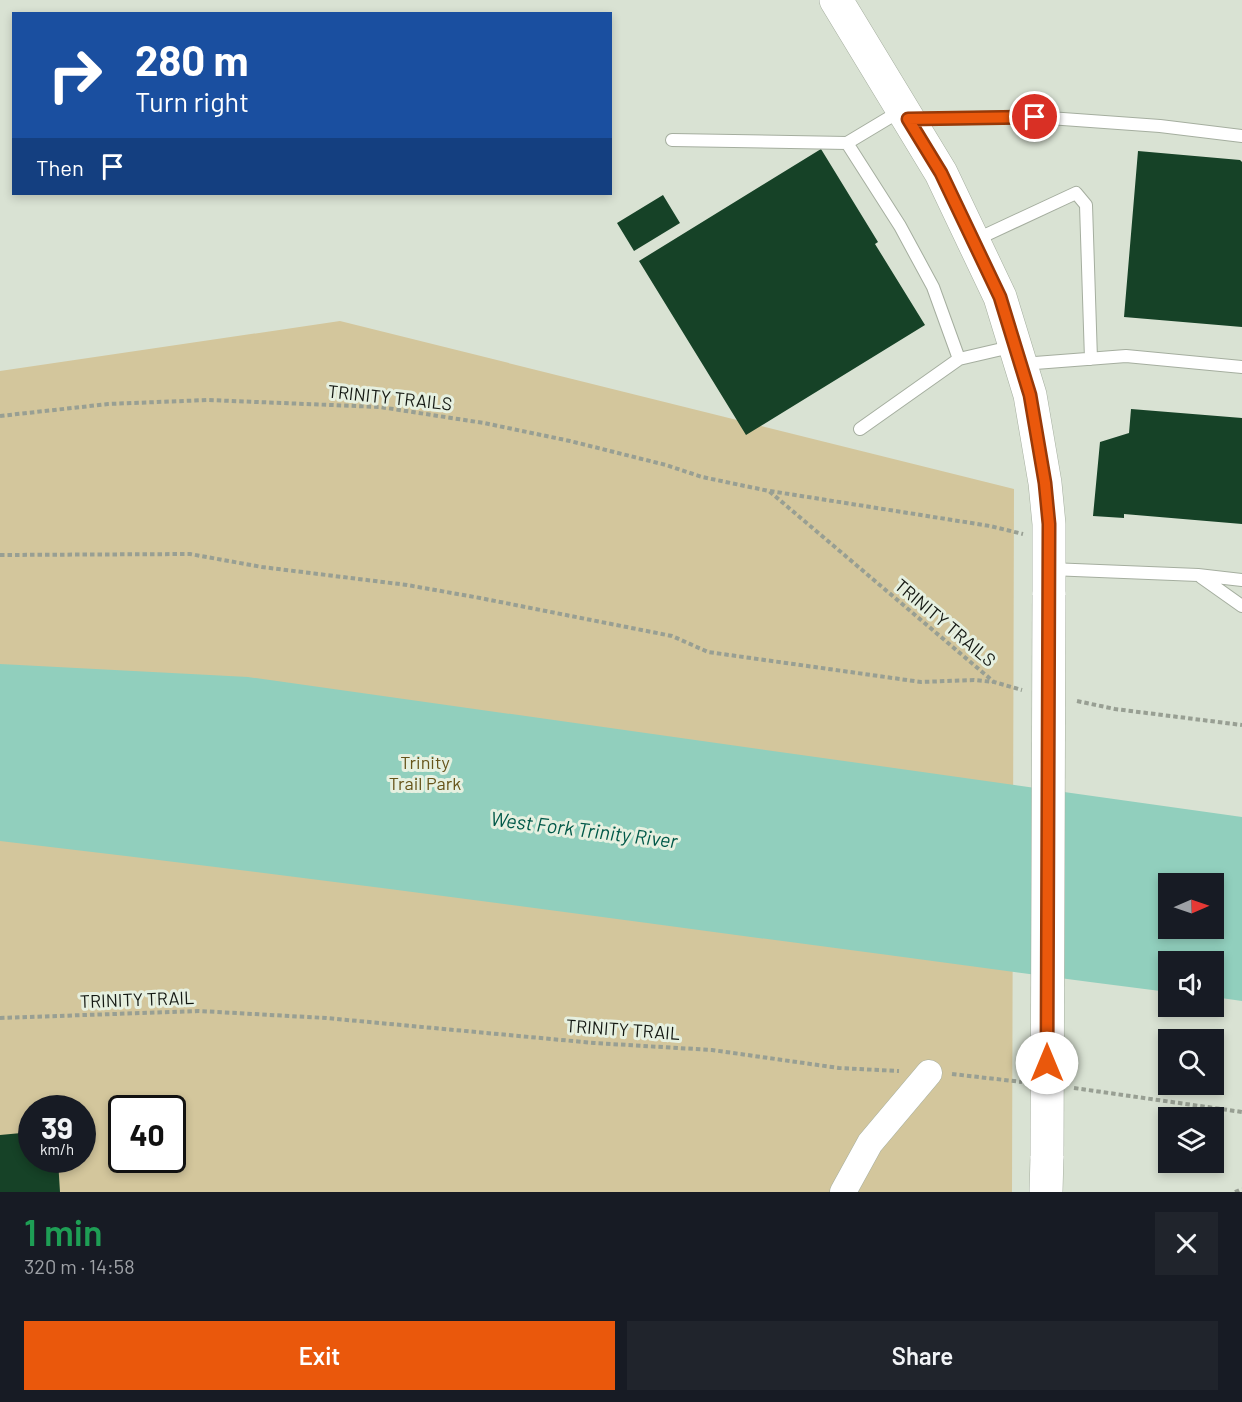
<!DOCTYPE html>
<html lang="en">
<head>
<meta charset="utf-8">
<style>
  body { margin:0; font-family:Barlow,sans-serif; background:#20242c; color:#f1f3f6; height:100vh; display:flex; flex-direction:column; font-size:22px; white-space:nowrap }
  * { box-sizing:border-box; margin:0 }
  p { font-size:20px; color:#9ea1a6 }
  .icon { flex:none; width:33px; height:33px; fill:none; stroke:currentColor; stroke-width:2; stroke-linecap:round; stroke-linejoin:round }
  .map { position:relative; height:1192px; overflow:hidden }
  .panel { display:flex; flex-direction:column; background:#171b24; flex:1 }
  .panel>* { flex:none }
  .guide { position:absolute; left:12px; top:12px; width:600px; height:183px; border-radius:0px; box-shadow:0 3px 9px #0003; background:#1a4fa0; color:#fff; overflow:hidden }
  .needle { width:39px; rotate:88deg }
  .fabs { position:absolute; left:1158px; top:873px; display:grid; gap:12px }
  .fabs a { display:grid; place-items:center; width:66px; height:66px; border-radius:0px; background:#171b24; box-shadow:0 3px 9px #0003; font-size:30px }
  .speed { position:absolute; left:18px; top:1095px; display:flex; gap:12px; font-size:30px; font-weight:700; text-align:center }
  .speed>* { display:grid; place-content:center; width:78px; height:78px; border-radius:50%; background:#171b24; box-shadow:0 3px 9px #0003; line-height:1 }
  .speed small { font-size:15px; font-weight:400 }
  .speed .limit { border:3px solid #111; border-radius:9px; background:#fff; color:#111 }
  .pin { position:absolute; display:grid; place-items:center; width:51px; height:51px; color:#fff; margin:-26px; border:3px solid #fff; border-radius:50%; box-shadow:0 2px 6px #0007 }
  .me { position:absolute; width:66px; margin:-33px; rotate:0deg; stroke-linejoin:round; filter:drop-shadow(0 0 4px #0008) }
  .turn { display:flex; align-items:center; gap:21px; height:126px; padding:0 24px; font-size:27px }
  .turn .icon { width:78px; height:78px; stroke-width:2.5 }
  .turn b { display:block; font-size:42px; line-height:51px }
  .then { display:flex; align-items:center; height:57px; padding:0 24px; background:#0003; gap:12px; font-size:22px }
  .round { display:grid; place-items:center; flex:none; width:63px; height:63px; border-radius:0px; background:#20242c }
  .headline { display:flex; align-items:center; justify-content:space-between; height:102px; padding:0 24px }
  h1 { font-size:36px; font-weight:600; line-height:45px; color:#1e9e55 }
  .primary-button { display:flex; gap:12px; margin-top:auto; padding:12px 24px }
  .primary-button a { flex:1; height:69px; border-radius:0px; background:#ea580c; color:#fff; font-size:24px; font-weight:600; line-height:69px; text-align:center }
  .primary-button a+a { background:#20242c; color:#f1f3f6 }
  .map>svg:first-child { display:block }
  .green { fill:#d3c69c; fill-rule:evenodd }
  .water { fill:#91cfbd; fill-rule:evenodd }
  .building { fill:#164227 }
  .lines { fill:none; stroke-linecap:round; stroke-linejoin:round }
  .lane-casing { stroke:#a5ae9f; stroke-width:14 }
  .street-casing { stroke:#a5ae9f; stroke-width:27 }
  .secondary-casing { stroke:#a5ae9f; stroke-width:34 }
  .path { stroke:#989f93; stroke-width:4; stroke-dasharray:4.5 3; stroke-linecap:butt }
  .lane { stroke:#fff; stroke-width:12 }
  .street { stroke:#fff; stroke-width:26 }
  .secondary { stroke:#fff; stroke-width:33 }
  .secondary-bridge-casing { stroke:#a5ae9f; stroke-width:34; stroke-linecap:butt }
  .secondary-bridge { stroke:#fff; stroke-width:33 }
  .route-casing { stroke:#983908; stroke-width:15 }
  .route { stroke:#ea580c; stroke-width:10 }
  .labels { text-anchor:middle; stroke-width:6; stroke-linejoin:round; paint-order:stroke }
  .street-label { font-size:18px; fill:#141812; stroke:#e6f0e0 }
  .park-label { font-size:18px; fill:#66541a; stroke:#e6f0e0 }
  .water-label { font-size:20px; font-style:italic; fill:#005848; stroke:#e6f0e0 }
</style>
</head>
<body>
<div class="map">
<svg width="1242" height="1192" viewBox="0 0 1242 1192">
  <rect width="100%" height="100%" fill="#d9e2d3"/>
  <path class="green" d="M 340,321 L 1014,489 L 1012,1192 L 0,1192 L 0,371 ZM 32,1108 L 82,1108 L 82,1160 L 32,1160 ZM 122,1108 L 172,1108 L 172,1160 L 122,1160 Z"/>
  <path class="water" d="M 0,664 L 248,677 L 1242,817 L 1242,1001 L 1214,997 L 1214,962 L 1168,962 L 1168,992 C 779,942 390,886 0,841 ZM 1168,884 L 1214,884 L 1214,928 L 1168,928 Z"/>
  <path class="building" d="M 821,149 L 878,242 L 875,244 L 925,325 L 746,435 L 639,261 Z
    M 1138,151 L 1240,160 L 1242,162 L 1242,327 L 1124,317 Z
    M 663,195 L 680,223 L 634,251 L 617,223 Z
    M 1131,409 L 1242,418 L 1242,524 L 1124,514 L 1124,518 L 1093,516 L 1100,442 L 1129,433 Z
    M 32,1132 L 32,1160 L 58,1160 L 60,1192 L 0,1192 L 0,1135 Z"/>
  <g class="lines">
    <g class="lane-casing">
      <path id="lane" d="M 913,119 L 1035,117 L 1160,126 L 1242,136
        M 672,140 L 847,143 L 902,110
        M 847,143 L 900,226 L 933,287 L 959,359
        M 975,240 L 1076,193 L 1086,205 L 1091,359
        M 1022,364 L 1126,356 L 1242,367
        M 860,429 L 959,359 L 1015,346
        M 1050,569 L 1198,575 L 1242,580
        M 1201,577 L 1242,606"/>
    </g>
    <g class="street-casing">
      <path id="street" d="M 843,1192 L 870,1143 L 929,1073"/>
    </g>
    <g class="secondary-casing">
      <path id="secondary" d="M 836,0 L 941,173 L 1000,297 L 1030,395 L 1045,483 L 1049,524 L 1049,595
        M 1046,1192 L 1047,1156"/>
    </g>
    <path class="path" d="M 0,416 L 108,404 L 208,400 L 380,407 L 484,423 L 570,441 L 666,465 L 702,477 L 769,491 L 994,682 L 1022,690
      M 770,491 L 990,526 L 1023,534
      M 0,555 L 190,554 L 262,567 L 407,585 L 480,598 L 672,636 L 708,652 L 921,682 L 974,680 L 993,682
      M 1077,701 L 1115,709 L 1242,725
      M 0,1018 L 199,1011 L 326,1018 L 594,1043 L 712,1050 L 839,1068 L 899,1071
      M 952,1074 L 1022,1082
      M 1074,1088 L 1242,1112
      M 1235,1192 L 1242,1189"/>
    <use href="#lane" class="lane"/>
    <use href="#street" class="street"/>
    <use href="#secondary" class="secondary"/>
    <g class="secondary-bridge-casing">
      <path id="secondary-bridge" d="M 1047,1156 L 1049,595"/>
    </g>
    <use href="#secondary-bridge" class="secondary-bridge"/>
  </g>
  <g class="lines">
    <g class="route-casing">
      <path id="route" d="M 1035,117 L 908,119 L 941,173 L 1000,297 L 1030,395 L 1045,483 L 1049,524 L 1047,1063"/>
    </g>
    <use href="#route" class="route"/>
  </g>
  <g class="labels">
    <g class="street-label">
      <text transform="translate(390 398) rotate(6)" y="6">TRINITY TRAILS</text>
      <text transform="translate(945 623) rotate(40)" y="6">TRINITY TRAILS</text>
      <text transform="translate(137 1000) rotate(-2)" y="6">TRINITY TRAIL</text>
      <text transform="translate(623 1030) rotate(4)" y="6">TRINITY TRAIL</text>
    </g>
    <g class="park-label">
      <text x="425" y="769">Trinity<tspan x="425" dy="21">Trail Park</tspan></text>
    </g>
    <g class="water-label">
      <text transform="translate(584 830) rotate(7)" y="7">West Fork Trinity River</text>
    </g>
  </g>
</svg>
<div class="fabs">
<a><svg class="needle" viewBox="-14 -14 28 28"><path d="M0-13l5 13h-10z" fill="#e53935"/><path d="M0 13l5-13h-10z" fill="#9ea1a6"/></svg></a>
<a><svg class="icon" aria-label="sound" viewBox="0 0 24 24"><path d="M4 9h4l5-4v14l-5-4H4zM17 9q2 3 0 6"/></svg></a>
<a><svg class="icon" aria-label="search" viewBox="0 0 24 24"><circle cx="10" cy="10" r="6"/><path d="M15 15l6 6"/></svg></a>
<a><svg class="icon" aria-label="layers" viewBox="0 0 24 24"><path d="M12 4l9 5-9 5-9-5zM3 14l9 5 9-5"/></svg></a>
</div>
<div class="speed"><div>39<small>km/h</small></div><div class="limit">40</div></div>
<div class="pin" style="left:1035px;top:117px;background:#d93025"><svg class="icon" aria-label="arrive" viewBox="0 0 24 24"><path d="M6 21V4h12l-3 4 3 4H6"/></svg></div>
<svg class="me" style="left:1047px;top:1063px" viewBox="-20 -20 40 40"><circle r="19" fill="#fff"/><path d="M0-13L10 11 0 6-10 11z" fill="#ea580c"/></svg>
<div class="guide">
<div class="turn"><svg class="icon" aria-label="right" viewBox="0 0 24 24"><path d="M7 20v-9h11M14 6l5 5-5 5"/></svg><div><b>280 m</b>Turn right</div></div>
<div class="then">Then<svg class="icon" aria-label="arrive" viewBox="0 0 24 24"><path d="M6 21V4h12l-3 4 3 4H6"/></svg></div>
</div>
</div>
<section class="panel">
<div class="headline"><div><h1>1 min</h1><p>320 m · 14:58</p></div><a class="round"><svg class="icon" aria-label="close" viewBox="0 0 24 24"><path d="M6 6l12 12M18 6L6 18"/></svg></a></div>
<div class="primary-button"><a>Exit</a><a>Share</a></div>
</section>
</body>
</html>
